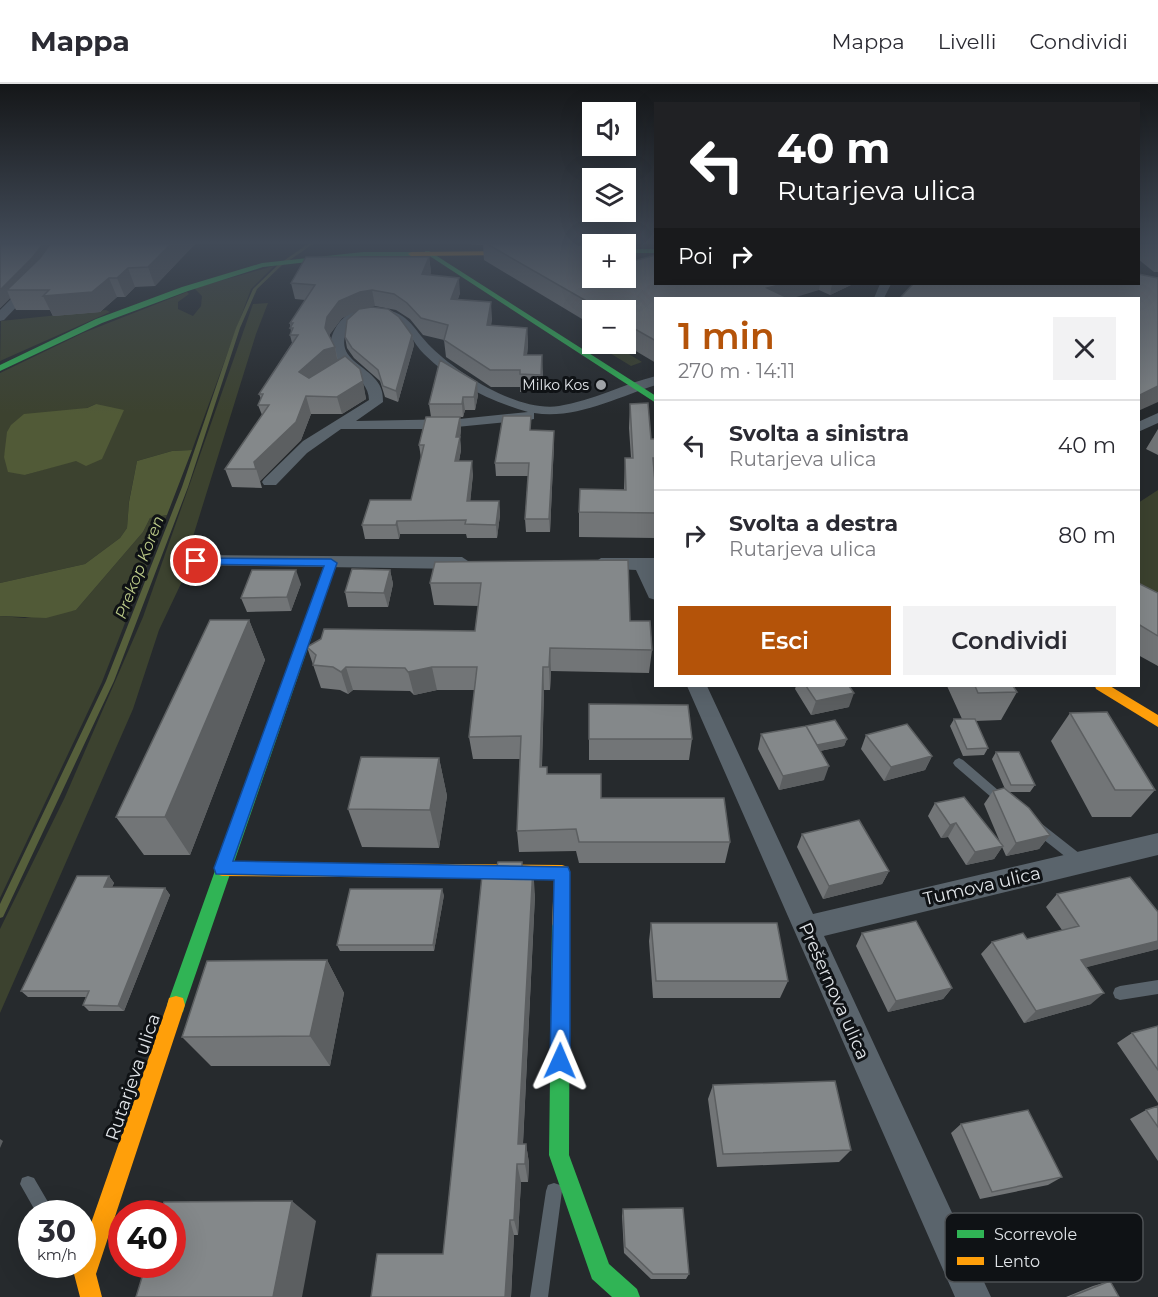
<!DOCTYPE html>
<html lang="it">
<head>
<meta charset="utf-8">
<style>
  body { margin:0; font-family:Montserrat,sans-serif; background:#f2f2f3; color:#2b2b33; height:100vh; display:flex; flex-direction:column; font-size:22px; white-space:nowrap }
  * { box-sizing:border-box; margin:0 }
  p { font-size:20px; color:#7c7c81 }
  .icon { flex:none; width:33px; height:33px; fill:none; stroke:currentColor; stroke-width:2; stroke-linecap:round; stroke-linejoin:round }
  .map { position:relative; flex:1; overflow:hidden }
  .details { position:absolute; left:654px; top:213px; width:486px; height:390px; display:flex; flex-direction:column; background:#fff; border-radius:0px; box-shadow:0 6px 24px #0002 }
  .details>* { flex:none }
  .banner { position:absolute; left:654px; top:18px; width:486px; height:183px; border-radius:0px; box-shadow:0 6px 24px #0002; background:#202124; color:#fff; overflow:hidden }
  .fabs { position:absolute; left:582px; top:18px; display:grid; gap:12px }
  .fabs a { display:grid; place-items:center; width:54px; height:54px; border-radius:0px; background:#fff; box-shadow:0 6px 24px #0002; font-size:30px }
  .speed { position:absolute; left:18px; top:1116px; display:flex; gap:12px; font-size:30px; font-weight:700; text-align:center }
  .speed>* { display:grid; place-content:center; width:78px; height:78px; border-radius:50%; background:#fff; box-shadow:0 6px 24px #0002; line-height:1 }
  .speed small { font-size:15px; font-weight:400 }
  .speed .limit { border:9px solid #d22; background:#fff; color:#111 }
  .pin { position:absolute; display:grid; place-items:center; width:51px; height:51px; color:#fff; margin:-26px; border:3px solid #fff; border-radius:50%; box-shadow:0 2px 6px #0007 }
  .me { position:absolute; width:66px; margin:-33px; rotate:1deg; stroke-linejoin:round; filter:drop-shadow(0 0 4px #0008) }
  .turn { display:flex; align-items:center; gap:21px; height:126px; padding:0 24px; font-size:27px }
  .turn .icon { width:78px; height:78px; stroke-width:2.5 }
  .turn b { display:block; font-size:42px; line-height:51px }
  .then { display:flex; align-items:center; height:57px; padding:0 24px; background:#0003; gap:12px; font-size:22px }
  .round { display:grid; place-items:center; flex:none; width:63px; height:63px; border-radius:0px; background:#f2f2f3 }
  .headline { display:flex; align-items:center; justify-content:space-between; height:102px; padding:0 24px }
  h1 { font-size:36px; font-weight:600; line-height:45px; color:#b45309 }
  .cta { display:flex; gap:12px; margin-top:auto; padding:12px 24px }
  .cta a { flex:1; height:69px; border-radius:0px; background:#b45309; color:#fff; font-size:24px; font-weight:600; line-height:69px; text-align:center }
  .cta a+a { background:#f2f2f3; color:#2b2b33 }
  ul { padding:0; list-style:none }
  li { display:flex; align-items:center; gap:18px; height:90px; padding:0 24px; border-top:2px solid #e1e1e2 }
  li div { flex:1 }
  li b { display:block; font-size:22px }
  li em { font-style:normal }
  header { display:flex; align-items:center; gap:36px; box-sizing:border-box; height:84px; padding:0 30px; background:#fff; border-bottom:2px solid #e1e1e2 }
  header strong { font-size:28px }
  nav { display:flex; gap:33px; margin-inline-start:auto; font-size:21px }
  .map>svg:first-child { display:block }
  .green { fill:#3c422f; fill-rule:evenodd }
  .forest { fill:#515a37 }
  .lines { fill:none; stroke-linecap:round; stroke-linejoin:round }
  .stream { fill:#565f3b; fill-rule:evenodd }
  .lane { fill:#5a646c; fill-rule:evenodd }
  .street { fill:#5a646c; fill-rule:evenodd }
  .fast { fill:#30b455; fill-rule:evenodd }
  .slow { fill:#ff9f0a; fill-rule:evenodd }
  .wall { fill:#727577 }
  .shaded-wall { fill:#5c5f61 }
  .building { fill:#84888a; stroke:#5c5f61; stroke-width:1.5 }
  .route { fill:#1a73e8; stroke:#114b97; stroke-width:1.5 }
  .poi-dot { fill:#9fa3a7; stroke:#0f1215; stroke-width:2 }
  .labels { text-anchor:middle; stroke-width:6; stroke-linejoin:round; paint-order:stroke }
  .far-poi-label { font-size:14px; fill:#e0e4e8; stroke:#0f1215; text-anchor:end }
  .water-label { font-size:16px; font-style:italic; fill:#bdcc89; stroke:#0f1215 }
  .near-street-label { font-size:18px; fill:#e0e4e8; stroke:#0f1215 }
  .key { fill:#0f1215; stroke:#4e5154; stroke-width:1.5 }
  .key-label { font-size:16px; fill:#e0e4e8 }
</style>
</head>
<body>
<header>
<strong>Mappa</strong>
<nav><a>Mappa</a><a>Livelli</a><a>Condividi</a></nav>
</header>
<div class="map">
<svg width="1158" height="1213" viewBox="0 0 1158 1213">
  <rect width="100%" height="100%" fill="#262a2d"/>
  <path class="green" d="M 274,182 L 251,205 L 192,366 L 172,367 L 137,377 L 129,417 L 127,444 L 120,454 L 85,480 L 0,499 L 0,289 L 83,249 L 187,208 L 189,210 L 178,218 L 178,225 L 193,232 L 201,222 L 202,212 L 194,204 ZM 96,320 L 76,376 L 25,391 L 4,373 L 8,358 Z
    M 268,219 L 256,250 L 191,459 L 195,470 L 159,546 L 133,625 L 0,929 L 0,845 L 65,713 L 143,533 L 253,220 Z
    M 106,226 L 110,228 L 0,277 L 1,237 Z
    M 595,260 L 612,260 L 642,278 L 631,282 Z
    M 1158,406 L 1158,582 L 1139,570 L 1138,419 Z
    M 167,431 L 102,598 L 0,814 L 0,532 L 25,534 L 76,526 L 143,448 L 150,434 Z"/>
  <path class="forest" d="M 96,320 L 124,326 L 102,375 L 86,382 L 76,377 L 25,391 L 8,388 L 4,373 L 7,348 L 11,341 L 24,330 L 87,324 Z
    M 192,366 L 167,431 L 150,434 L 143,448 L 76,526 L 46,534 L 0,532 L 0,499 L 85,480 L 120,454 L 127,444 L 129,418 L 137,377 L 172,367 Z"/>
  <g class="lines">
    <path class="stream" d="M 308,160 L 313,160 L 281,182 L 257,205 L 240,244 L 188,403 L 114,597 L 3,833 L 0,834 L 0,820 L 106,597 L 182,403 L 236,244 L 253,205 L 279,180 Z"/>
    <path class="lane" d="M 959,674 L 963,676 L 1006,713 L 1008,716 L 1006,719 L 1002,721 L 998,719 L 955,682 L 953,679 L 955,676 Z
      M 1038,739 L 1042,740 L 1084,773 L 1086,777 L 1084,781 L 1080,783 L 1076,781 L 1034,748 L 1032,744 L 1034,740 Z
      M 1158,896 L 1158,910 L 1120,916 L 1115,914 L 1113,909 L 1115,904 L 1120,902 Z
      M 28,1092 L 34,1094 L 55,1130 L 37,1130 L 20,1100 L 22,1094 Z
      M 554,1099 L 560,1101 L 562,1107 L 548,1213 L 530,1213 L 546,1107 L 548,1101 Z"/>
    <path class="street" d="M 59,160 L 69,160 L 47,191 L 4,236 L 0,237 L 0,226 L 39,187 Z
      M 880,200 L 891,200 L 884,214 L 874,214 Z
      M 375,224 C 410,227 410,242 432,264 C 460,291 519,328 559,322 C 592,317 623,300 656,292 L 656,301 C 618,313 575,336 534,329 L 534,335 L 529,336 L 436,345 L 341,345 L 307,369 L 276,401 L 264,401 L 262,398 L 264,395 L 303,357 L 369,316 C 369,284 311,280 338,240 C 346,228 361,225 375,224 ZM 367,231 C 376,231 385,230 394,235 C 407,242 413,259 424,270 C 452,298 489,317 528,328 L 459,335 L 356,337 L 383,318 C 383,310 382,303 376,296 C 363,280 337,274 346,249 C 349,239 357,234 367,231 Z
      M 1158,329 L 1158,339 L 1138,348 L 1138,338 Z
      M 196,471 L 462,473 L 471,479 L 462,485 L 190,481 L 187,477 L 190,473 Z
      M 601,474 L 656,474 L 656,516 L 649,514 L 636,486 L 595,484 L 592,480 Z
      M 687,602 L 707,602 L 813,830 L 1158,749 L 1158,771 L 824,852 L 991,1213 L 955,1213 Z"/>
    <path class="fast" d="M 626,165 L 656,165 L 656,169 L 626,169 Z
      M 425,167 L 429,167 L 656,312 L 656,319 L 425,169 Z
      M 363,168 L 411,168 L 414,170 L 411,172 L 363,172 L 263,183 L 188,207 L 102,239 L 0,287 L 0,281 L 96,235 L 182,203 L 262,179 Z
      M 331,475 L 337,479 L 185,921 L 183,928 L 176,930 L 169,928 L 167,921 L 325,479 Z
      M 561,832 L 567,834 L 570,840 L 569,1071 L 609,1180 L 637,1205 L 640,1213 L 612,1213 L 592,1195 L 549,1071 L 552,840 L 555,834 Z"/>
    <path class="slow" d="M 592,166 L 592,170 L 411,172 L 408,170 L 411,168 Z
      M 1095,602 L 1110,602 L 1158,631 L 1158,643 L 1096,605 Z
      M 222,778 L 562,781 L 568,783 L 570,788 L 570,840 L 567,846 L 561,848 L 555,846 L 552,840 L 554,795 L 222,792 L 216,790 L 214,785 L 216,780 Z
      M 176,912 L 183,914 L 185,921 L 96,1190 L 102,1213 L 80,1213 L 74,1190 L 77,1180 L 82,1180 L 82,1165 L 167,921 L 169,914 Z"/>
  </g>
  <path class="wall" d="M 1,160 L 195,160 L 155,202 L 135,203 L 125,213 L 117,213 L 100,228 L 53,232 L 50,226 L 16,226 L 10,214 L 0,224 Z
    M 467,160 L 586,160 L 656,200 L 853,200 L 830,211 L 819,206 L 656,214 L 656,279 L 624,260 L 626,260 L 626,226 L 592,226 L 592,241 L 484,176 L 483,161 Z
    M 1138,160 L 1158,160 L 1158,188 L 1154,188 L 1138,175 Z
    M 429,173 L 431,188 L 430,191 L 460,209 L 458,215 L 492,234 L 491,242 L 527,244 L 528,261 L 527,271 L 543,288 L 541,308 L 520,308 L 520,303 L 491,303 L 446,273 L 444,256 L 423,251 L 410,235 L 396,226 L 375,222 L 363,224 L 360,225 L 412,251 L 414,261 L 398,318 L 385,313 L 380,297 L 354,274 L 347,264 L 345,253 L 358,226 L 342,234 L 330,250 L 330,253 L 335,263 L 338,277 L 360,285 L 366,315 L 342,330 L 311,330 L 301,356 L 260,397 L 262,404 L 232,403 L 225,385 L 262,331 L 258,321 L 261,315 L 259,310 L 292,259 L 290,251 L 291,249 L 290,239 L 305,216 L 295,215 L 291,199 Z
    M 440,276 L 478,311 L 475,326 L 465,326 L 463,333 L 460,333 L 461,345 L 460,354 L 461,366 L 459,377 L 473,390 L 470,417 L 499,417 L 500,431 L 497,454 L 467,454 L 466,450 L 400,450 L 399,455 L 365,455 L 362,441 L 411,416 L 421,374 L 419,361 L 431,333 L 429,320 Z
    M 630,320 L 651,355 L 656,355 L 656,399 L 654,399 L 656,443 L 655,454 L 579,453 L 579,428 L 624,406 L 625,374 L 631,374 L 629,344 Z
    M 1158,345 L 1158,371 L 1146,365 Z
    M 532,346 L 554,359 L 550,448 L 526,448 L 525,435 L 528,392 L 496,392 L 495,379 Z
    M 435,478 L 630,537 L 652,566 L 649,589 L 551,587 L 550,606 L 544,606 L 542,683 L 547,690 L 601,714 L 730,758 L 725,779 L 579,779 L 576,767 L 519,768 L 517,747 L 520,675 L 473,675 L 469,653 L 475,606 L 437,606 L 414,611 L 410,607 L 353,606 L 348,610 L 340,606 L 321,604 L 307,563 L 475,547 L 479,522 L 434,521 L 430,499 Z
    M 390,486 L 393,500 L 388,523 L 348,523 L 345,508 Z
    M 1138,499 L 1158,509 L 1158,582 L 1138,571 Z
    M 301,500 L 291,527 L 247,528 L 241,514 Z
    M 249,536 L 265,576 L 190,771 L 144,771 L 116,733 Z
    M 796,602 L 849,602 L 849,623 L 811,631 L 795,605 Z
    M 947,602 L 1013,602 L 1017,608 L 1001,636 L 975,637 L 988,664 L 984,671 L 963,672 L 950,642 L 954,635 L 962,635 Z
    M 589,620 L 692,655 L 689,676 L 589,676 Z
    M 1070,629 L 1155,706 L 1131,733 L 1092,733 L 1051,657 Z
    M 761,650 L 847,655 L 844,662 L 820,667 L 824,696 L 779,706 L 758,665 Z
    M 866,651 L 932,672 L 925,686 L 884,697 L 861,665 Z
    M 996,668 L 1035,701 L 1030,708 L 1009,708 L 1050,751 L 1039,765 L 1006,772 L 1002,763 L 994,775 L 966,781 L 948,753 L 941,754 L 928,732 L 935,719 L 1000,758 L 984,720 L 993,707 L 1005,705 L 992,675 Z
    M 439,674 L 447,712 L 439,764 L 362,763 L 348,725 Z
    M 802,750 L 889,787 L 882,800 L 823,815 L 797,763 Z
    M 522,782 L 535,811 L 523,1060 L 526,1060 L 529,1079 L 528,1098 L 521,1098 L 518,1151 L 514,1151 L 511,1213 L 371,1213 L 443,1170 Z
    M 109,792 L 114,799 L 112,803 L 165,804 L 170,811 L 124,927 L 89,927 L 83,921 L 86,913 L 28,913 L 21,907 Z
    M 1057,810 L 1158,828 L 1158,865 L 1086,883 L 1091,920 L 1024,939 L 981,870 L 992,858 L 1027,855 L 1062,846 L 1046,823 Z
    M 444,811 L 434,867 L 340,867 L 337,861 Z
    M 651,839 L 788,897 L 780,914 L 653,914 L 649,857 Z
    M 862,849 L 952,904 L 943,915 L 888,928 L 856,862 Z
    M 327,876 L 344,909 L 330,982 L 211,982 L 182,953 Z
    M 1158,942 L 1158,1019 L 1117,959 L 1132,949 Z
    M 713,1001 L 851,1066 L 839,1078 L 717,1083 L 708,1015 Z
    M 1158,1022 L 1158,1077 L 1130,1035 L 1146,1026 Z
    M 961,1040 L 1062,1093 L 1048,1101 L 980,1115 L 951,1049 Z
    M 623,1125 L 689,1190 L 686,1195 L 651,1195 L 624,1169 L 622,1132 Z
    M 1110,1197 L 1119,1213 L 1066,1213 L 1093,1202 Z"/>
  <path class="shaded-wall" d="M 43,160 L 56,160 L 7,206 L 10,214 L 0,224 L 0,206 Z
    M 171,160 L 195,160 L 155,202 L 148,183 Z
    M 429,173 L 431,188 L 425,206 L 422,190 Z
    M 128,184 L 135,203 L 125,213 L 117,194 Z
    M 109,194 L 117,213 L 100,228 L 53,232 L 43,212 Z
    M 459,194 L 460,209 L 452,231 L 451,215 Z
    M 783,200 L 820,200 L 819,206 L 793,214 L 765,214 L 767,204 Z
    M 832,200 L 853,200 L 830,211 Z
    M 372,206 L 375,222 L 363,224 L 342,234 L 330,250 L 329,261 L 325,244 L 327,233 L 339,217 L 360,208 Z
    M 491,218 L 492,234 L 488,258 L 487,241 Z
    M 527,244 L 528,261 L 525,288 L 524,271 Z
    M 412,251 L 414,261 L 398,318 L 396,307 Z
    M 335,263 L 338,280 L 304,305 L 299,288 L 324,266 Z
    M 542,271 L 543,288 L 541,308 L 541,291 Z
    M 363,297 L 366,315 L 342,330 L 337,313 Z
    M 477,298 L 478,311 L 475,326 L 474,313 Z
    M 1158,302 L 1158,318 L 1138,327 L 1138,312 Z
    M 306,312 L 311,330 L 301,356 L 260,397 L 262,404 L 254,378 Z
    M 463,313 L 465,326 L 463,333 L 462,320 Z
    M 460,333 L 461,345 L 460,354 L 461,366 L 456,391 L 455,377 L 456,353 Z
    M 554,347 L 554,359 L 550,448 L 549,435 Z
    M 472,377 L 473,390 L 469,431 L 467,417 Z
    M 499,417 L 500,431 L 497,454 L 496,441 Z
    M 397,437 L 400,450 L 399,455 L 396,441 Z
    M 296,486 L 301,500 L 291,527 L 287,513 Z
    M 390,486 L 393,500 L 388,523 L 384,509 Z
    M 249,536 L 265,576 L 190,771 L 165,733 Z
    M 550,564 L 551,587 L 550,606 L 549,583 Z
    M 346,583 L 353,606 L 348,610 L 341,588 Z
    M 432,583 L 437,606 L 414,611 L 408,588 Z
    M 543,583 L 544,606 L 541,705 L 540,683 Z
    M 854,609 L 849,623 L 811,631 L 816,617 Z
    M 847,655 L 844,662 L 810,669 L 812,662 Z
    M 932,672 L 925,686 L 884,697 L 891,683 Z
    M 439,674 L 447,712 L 439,764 L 430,726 Z
    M 829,682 L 824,696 L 779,706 L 783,692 Z
    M 956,739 L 948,753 L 941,754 L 950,741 Z
    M 1050,751 L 1039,765 L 1006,772 L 1016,759 Z
    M 1003,762 L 994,775 L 966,781 L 975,768 Z
    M 533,783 L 535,811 L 522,1078 L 518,1060 Z
    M 889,787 L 882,800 L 823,815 L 829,802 Z
    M 109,792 L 114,799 L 109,810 L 104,803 Z
    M 165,804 L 170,811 L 124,927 L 118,922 Z
    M 442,805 L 444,811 L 434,867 L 433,861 Z
    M 1158,857 L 1158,865 L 1068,888 L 1081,876 Z
    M 327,876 L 344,909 L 330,982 L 310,952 Z
    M 952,904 L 943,915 L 888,928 L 896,917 Z
    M 1104,909 L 1091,920 L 1024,939 L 1036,927 Z
    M 0,1055 L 3,1057 L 0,1064 Z
    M 526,1060 L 529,1079 L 528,1098 L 525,1080 Z
    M 517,1080 L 521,1098 L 518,1151 L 514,1136 Z
    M 292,1117 L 316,1137 L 302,1213 L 273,1213 Z
    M 510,1136 L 514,1151 L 511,1213 L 505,1213 Z"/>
  <path class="building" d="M 1,160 L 43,160 L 32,174 L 0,206 L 0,165 Z
    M 50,160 L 171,160 L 148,183 L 128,184 L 117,194 L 109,194 L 92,208 L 43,212 L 49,206 L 7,206 L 40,174 Z
    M 487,160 L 586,160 L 592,163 L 592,194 L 626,194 L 626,179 L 656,171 L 656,200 L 783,200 L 767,204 L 786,213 L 781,214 L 656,214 L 656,257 L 626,240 L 626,226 L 602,226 Z
    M 306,173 L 429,173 L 422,190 L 459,194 L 451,215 L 491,218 L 487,241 L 527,244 L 524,271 L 542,271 L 541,291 L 520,290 L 520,286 L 490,286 L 444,256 L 448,241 L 421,234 L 407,219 L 394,210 L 372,206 L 360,208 L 339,217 L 327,233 L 325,244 L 335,263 L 324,266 L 299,288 L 309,294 L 345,272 L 360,285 L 363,297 L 337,313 L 306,312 L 296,338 L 254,378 L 256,385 L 225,385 L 269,321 L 258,321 L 263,310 L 259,310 L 298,251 L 290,251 L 293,244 L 290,244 L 293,239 L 290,239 L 315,201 L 291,199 Z
    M 1138,190 L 1158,194 L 1158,302 L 1138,312 L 1138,214 L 900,214 L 913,200 L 1138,200 Z
    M 372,223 L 388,225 L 399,233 L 412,251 L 396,307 L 383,302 L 378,286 L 352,264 L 345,253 L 347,236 L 359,225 Z
    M 440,276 L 477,298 L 474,313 L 463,313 L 462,320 L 429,320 Z
    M 648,319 L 651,355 L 656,355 L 656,374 L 653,374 L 656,413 L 656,429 L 579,428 L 580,405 L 626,406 L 625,374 L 633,374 L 630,320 Z
    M 503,332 L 531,332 L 530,346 L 554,347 L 549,435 L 525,435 L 529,379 L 495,379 Z
    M 426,333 L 460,333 L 456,353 L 460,353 L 455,377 L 472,377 L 467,417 L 499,417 L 496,441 L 465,440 L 466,436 L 397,437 L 396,441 L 362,441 L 370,416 L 411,416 L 424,361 L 419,361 Z
    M 628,476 L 630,537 L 650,537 L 652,566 L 550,564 L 549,583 L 543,583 L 540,683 L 547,683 L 547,690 L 601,690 L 601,714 L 724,714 L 730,758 L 579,758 L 576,745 L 517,747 L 521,652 L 469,653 L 477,583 L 432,583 L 408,588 L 405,584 L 346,583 L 341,588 L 333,583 L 313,581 L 316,571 L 307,563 L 321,555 L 324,545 L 475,547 L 481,499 L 430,499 L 435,478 Z
    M 352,485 L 390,486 L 384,509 L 345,508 Z
    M 252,486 L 296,486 L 287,513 L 241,514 Z
    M 1138,499 L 1158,509 L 1158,552 L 1138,540 Z
    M 210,536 L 249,536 L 165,733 L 116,733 Z
    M 806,602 L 849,602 L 854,609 L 816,617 Z
    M 975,602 L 1013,602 L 1017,608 L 978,609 Z
    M 589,620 L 688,621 L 692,655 L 589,655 Z
    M 1107,628 L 1155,706 L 1115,706 L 1070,629 Z
    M 954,635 L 975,635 L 988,664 L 967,665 Z
    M 835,636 L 847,655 L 817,661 L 806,642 Z
    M 907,640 L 932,672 L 891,683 L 866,651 Z
    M 806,642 L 829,682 L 783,692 L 761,650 Z
    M 996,668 L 1019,668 L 1035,701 L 1011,701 Z
    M 361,673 L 439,674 L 430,726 L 348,725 Z
    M 1004,704 L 1029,724 L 1050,751 L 1016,759 L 993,707 Z
    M 964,713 L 1003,762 L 975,768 L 956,739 L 950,741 L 935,719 Z
    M 859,736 L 889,787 L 829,802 L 802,750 Z
    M 498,778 L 522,778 L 522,782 L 533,783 L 518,1060 L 526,1060 L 525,1080 L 517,1080 L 514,1136 L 510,1136 L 505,1213 L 371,1213 L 377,1170 L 443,1170 L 483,782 L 497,782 Z
    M 77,792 L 109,792 L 104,803 L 165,804 L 118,922 L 83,921 L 89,907 L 21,907 Z
    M 1130,793 L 1158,828 L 1158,857 L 1081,876 L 1104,909 L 1036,927 L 992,858 L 1023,849 L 1027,855 L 1079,842 L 1057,810 Z
    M 350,805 L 442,805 L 433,861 L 337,861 Z
    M 916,837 L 952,904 L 896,917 L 862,849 Z
    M 651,839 L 777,839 L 788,897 L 656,897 Z
    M 327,876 L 310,952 L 182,953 L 207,877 Z
    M 1158,942 L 1158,986 L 1132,949 Z
    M 835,997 L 851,1066 L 723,1070 L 713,1001 Z
    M 1158,1022 L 1158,1043 L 1146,1026 Z
    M 1028,1026 L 1062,1093 L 992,1108 L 961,1040 Z
    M 292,1117 L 273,1213 L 136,1213 L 146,1180 L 172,1180 L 172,1130 L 160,1130 L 164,1118 Z
    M 683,1124 L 689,1190 L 653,1190 L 625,1163 L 623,1125 Z
    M 1110,1197 L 1119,1213 L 1070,1213 Z"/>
  <linearGradient id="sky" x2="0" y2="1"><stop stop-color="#151719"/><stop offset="0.48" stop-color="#414a57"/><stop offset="1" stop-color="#414a57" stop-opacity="0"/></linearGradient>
  <rect width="1158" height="330" fill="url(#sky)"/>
  <path class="route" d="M 196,474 L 331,475 L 337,479 L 233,777 L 568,783 L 570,788 L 570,977 L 567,984 L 560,986 L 553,984 L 550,977 L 554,796 L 216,790 L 214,784 L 324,482 L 191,480 L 191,475 Z"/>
  <circle class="poi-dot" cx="601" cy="301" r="6"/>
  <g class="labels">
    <g class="far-poi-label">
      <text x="589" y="306">Milko Kos</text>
    </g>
    <g class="water-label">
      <text transform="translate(139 483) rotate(-69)" y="6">Prekop Koren</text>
    </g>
    <g class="near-street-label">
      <text transform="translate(982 802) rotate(-13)" y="6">Tumova ulica</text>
      <text transform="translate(834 907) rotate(66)" y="6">Prešernova ulica</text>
      <text transform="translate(133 993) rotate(-71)" y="6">Rutarjeva ulica</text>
    </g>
  </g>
  <rect x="945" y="1129" width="198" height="69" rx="9" class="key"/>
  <rect x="957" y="1146" width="27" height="8" fill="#30b455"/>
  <rect x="957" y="1173" width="27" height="8" fill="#ff9f0a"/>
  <g class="key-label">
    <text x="994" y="1156">Scorrevole</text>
    <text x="994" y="1183">Lento</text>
  </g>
</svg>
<div class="fabs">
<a><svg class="icon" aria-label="sound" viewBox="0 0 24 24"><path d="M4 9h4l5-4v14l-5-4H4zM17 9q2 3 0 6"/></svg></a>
<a><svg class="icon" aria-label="layers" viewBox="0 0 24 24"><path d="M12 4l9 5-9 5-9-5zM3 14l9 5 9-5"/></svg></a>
<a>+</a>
<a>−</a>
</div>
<div class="speed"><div>30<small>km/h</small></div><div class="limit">40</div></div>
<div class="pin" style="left:196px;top:477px;background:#d93025"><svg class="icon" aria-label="arrive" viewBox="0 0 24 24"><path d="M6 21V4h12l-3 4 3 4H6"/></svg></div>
<svg class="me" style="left:560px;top:977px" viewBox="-20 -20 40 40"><path d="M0-17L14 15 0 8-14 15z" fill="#1a73e8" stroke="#fff" stroke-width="4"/></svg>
<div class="banner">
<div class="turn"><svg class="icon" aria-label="left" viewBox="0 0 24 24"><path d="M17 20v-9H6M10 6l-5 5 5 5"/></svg><div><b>40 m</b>Rutarjeva ulica</div></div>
<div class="then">Poi<svg class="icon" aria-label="right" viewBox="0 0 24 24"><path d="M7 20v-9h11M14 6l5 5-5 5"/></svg></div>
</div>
<section class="details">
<div class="headline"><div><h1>1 min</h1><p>270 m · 14:11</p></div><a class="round"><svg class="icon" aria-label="close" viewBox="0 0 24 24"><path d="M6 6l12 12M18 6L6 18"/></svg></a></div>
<ul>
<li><svg class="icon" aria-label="left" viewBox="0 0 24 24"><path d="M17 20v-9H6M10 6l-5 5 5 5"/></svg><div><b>Svolta a sinistra</b><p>Rutarjeva ulica</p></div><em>40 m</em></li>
<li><svg class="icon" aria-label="right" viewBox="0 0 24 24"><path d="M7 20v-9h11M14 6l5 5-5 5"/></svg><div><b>Svolta a destra</b><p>Rutarjeva ulica</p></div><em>80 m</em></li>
</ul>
<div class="cta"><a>Esci</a><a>Condividi</a></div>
</section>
</div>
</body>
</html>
